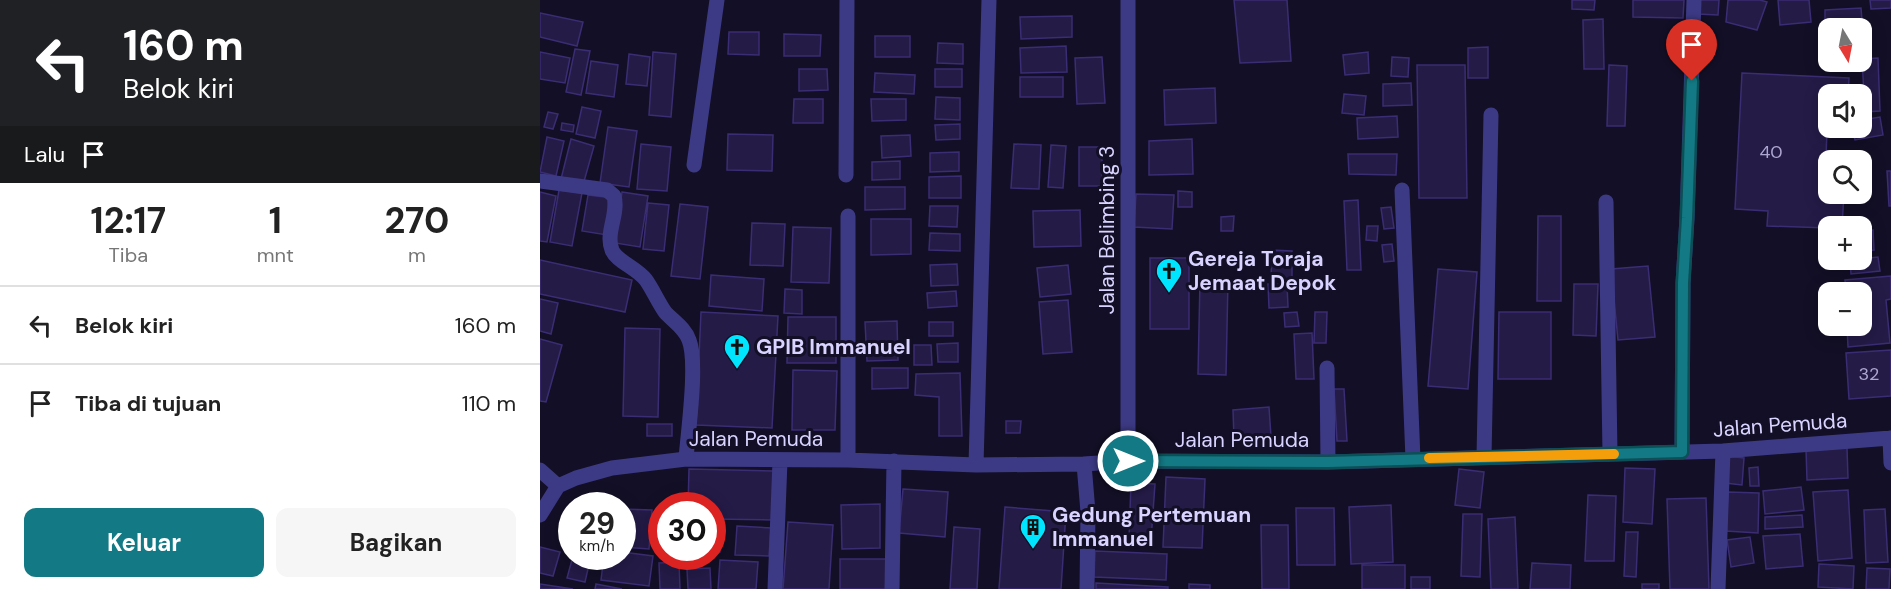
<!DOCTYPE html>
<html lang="id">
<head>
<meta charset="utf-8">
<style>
  body { margin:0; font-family:"DM Sans",sans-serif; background:#f6f6f6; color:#222; height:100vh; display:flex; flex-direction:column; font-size:22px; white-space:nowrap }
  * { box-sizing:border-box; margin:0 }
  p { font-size:20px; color:#767676 }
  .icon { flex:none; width:33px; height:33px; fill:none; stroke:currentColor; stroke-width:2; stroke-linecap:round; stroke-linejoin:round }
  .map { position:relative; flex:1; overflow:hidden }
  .side { display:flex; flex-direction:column; background:#fff; width:540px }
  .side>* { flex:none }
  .top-card { background:#202124; color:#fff; overflow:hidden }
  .needle { width:39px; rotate:170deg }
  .controls { position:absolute; left:1278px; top:18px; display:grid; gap:12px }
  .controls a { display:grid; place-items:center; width:54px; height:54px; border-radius:12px; background:#fff; box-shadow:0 3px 15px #0003; font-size:30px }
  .speed { position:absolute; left:18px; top:492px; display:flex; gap:12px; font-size:30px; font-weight:700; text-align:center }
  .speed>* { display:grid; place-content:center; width:78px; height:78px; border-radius:50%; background:#fff; box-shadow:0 3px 15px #0003; line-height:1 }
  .speed small { font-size:15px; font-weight:400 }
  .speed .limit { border:9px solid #d22; background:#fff; color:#111 }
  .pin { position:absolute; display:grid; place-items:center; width:51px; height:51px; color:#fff; margin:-62px -26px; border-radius:50% 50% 50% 0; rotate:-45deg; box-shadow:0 0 6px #0007 }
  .pin .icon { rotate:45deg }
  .me { position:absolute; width:66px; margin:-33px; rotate:90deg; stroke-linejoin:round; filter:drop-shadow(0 0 4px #0008) }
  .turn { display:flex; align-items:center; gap:21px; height:126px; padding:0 24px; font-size:27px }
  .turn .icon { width:78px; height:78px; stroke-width:2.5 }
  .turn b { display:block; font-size:42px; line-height:51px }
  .then { display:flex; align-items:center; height:57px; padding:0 24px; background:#0003; gap:12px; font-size:22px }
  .eta { display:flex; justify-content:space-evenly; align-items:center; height:102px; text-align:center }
  .eta b { font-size:36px; font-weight:700; line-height:42px }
  .action { display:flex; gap:12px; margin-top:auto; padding:12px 24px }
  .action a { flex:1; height:69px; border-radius:12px; background:#137a85; color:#fff; font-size:24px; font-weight:700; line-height:69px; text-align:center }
  .action a+a { background:#f6f6f6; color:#222 }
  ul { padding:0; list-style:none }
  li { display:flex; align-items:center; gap:18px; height:78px; padding:0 24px; border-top:2px solid #e0e0e0 }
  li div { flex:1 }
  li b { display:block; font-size:22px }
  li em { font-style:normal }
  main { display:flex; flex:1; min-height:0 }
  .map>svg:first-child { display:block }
  .building { fill:#241b47; stroke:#3b2d73; stroke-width:1.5 }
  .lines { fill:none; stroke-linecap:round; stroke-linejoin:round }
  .minor { stroke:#3d3a85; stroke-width:15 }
  .route-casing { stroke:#0c4f56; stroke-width:15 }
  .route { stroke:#137a85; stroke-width:10 }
  .slow { stroke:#f59e0b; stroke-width:10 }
  .labels { text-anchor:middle; stroke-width:6; stroke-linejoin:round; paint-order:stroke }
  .number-label { font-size:18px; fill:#aca6d1 }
  .street-label { font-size:21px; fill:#d9d4ff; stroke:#130f26 }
  .poi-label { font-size:21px; font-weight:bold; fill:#d9d4ff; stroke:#130f26; text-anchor:start }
</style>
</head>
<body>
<main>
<section class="side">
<div class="top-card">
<div class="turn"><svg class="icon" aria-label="left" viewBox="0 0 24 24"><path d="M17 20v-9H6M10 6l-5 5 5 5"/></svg><div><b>160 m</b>Belok kiri</div></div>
<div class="then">Lalu<svg class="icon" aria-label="arrive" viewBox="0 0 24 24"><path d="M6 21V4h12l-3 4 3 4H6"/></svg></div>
</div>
<div class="eta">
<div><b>12:17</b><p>Tiba</p></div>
<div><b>1</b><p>mnt</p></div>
<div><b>270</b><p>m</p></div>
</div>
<ul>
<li><svg class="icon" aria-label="left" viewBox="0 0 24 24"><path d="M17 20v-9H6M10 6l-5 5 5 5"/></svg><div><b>Belok kiri</b></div><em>160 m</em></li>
<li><svg class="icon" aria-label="arrive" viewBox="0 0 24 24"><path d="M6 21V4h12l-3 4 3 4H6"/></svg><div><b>Tiba di tujuan</b></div><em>110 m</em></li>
</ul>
<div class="action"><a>Keluar</a><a>Bagikan</a></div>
</section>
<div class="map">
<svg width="1351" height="589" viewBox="0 0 1351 589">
  <rect width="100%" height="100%" fill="#130f26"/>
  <path class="building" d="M 694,0 L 747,0 L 751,61 L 700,63 Z
    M 1032,0 L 1055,0 L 1054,10 L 1032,9 Z
    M 1093,0 L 1144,0 L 1143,18 L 1093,17 Z
    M 1159,0 L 1179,0 L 1178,15 L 1158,14 Z
    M 1188,0 L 1220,0 L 1227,2 L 1217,30 L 1186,22 Z
    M 1238,0 L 1269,0 L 1271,22 L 1240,25 Z
    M 1330,0 L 1351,0 L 1351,8 L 1331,9 Z
    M 1321,8 L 1322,20 L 1285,22 L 1285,10 Z
    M 0,13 L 43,22 L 37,46 L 0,37 Z
    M 532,16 L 532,37 L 481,39 L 480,17 Z
    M 1063,19 L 1064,69 L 1044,69 L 1043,20 Z
    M 189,32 L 219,32 L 219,55 L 188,54 Z
    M 244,34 L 281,35 L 280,56 L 244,56 Z
    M 335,36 L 370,36 L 370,57 L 335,57 Z
    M 398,43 L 423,44 L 423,64 L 397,63 Z
    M 526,46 L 527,72 L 481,73 L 480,48 Z
    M 948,47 L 948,78 L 928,78 L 928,48 Z
    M 35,49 L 50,51 L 41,95 L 26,92 Z
    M 0,52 L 30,58 L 25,83 L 0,79 Z
    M 113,52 L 136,54 L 131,117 L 109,115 Z
    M 828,52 L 829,73 L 805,75 L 803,55 Z
    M 89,54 L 110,57 L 107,86 L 86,84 Z
    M 562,57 L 565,103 L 537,104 L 535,58 Z
    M 852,57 L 869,58 L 868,77 L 851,76 Z
    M 1338,58 L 1340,111 L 1325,112 L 1322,59 Z
    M 51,61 L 78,65 L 74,97 L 46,93 Z
    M 877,65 L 925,65 L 927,198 L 879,198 Z
    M 1069,65 L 1087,66 L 1085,126 L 1067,126 Z
    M 259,69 L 287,69 L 288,90 L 259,91 Z
    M 395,69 L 422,69 L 422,87 L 395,87 Z
    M 335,73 L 375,75 L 374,94 L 334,92 Z
    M 1202,73 L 1309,78 L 1308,94 L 1288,94 L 1288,128 L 1306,128 L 1306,132 L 1287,131 L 1286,156 L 1306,157 L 1306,160 L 1288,160 L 1288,194 L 1304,194 L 1302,226 L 1288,226 L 1288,228 L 1227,226 L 1228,211 L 1195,209 Z
    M 480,77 L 523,77 L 523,97 L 480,97 Z
    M 871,83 L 872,105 L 843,106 L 843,84 Z
    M 675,88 L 676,123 L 625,125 L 624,90 Z
    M 804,94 L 826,96 L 824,115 L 802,113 Z
    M 396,97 L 420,98 L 420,120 L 395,119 Z
    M 254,99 L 283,99 L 283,123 L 253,123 Z
    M 331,99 L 366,99 L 366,120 L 332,121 Z
    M 42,107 L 61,111 L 55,138 L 36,134 Z
    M 8,112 L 18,114 L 13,129 L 4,127 Z
    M 857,116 L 858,137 L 818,139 L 817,118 Z
    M 1340,117 L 1343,135 L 1315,140 L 1312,128 L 1322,128 L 1322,120 Z
    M 22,123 L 34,125 L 33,132 L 21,130 Z
    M 420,124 L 420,139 L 396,140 L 395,125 Z
    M 68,127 L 97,131 L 89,187 L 60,183 Z
    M 188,134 L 233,135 L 232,171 L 187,170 Z
    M 370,135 L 371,156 L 342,158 L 341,136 Z
    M 7,137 L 24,141 L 16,176 L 0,172 Z
    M 31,139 L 54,146 L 43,185 L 21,179 Z
    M 652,139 L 653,174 L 609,175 L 609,141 Z
    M 101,144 L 131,147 L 127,191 L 97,189 Z
    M 474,144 L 501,145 L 499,189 L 471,188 Z
    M 511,145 L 526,146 L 523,188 L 508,187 Z
    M 539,147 L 562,147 L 562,186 L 539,186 Z
    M 419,152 L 419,171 L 390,172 L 390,153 Z
    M 808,154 L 857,154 L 856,175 L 809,174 Z
    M 360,161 L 360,179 L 332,180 L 332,162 Z
    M 1347,171 L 1351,171 L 1351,206 L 1349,206 Z
    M 421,176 L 421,198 L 389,198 L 389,177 Z
    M 325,187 L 365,187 L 365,209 L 325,210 Z
    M 19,190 L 42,193 L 32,246 L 10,242 Z
    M 638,191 L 652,192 L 652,207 L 638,207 Z
    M 0,192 L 16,196 L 7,242 L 0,241 Z
    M 82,192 L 108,196 L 100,247 L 75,243 Z
    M 596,194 L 634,195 L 632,229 L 594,227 Z
    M 48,195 L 73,198 L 67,235 L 42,231 Z
    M 818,200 L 821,270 L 807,270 L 804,201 Z
    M 108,203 L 129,205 L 124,251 L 103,249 Z
    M 140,204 L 168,207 L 160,279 L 131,276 Z
    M 390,206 L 418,206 L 417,227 L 389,226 Z
    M 851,207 L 854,228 L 844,229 L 841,208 Z
    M 540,210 L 541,246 L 494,247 L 493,211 Z
    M 694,216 L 693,231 L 681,231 L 681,217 Z
    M 998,216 L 1021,216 L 1021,301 L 997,301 Z
    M 331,219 L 371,219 L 371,254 L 331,255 Z
    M 212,223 L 245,224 L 243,266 L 210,265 Z
    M 827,226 L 838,226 L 837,241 L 826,240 Z
    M 253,227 L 291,228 L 289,283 L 251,282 Z
    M 1333,230 L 1334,250 L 1322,251 L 1322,231 Z
    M 390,233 L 420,234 L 420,251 L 389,250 Z
    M 852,244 L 854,261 L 844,262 L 842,245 Z
    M 732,250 L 752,251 L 752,280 L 731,279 Z
    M 1338,257 L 1340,271 L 1311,274 L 1310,260 Z
    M 610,258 L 649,258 L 649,329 L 610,329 Z
    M 0,260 L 92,280 L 85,312 L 0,294 Z
    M 417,264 L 418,285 L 391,286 L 390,265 Z
    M 528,265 L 531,294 L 500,297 L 497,268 Z
    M 1108,266 L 1115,337 L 1078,340 L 1071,269 Z
    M 898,269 L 937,272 L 928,389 L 888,386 Z
    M 171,275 L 224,279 L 222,311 L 169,306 Z
    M 1351,276 L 1351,299 L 1346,300 L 1350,343 L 1308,347 L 1307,326 L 1322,326 L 1322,292 L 1306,292 L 1305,280 Z
    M 660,280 L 688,281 L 686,375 L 658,374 Z
    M 728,284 L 747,284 L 748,307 L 729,308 Z
    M 1034,284 L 1058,284 L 1056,336 L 1033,335 Z
    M 245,289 L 262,290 L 262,314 L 244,313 Z
    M 416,291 L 417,306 L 388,308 L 387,293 Z
    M 0,299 L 18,303 L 11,334 L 0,331 Z
    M 528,300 L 532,352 L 503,354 L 499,302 Z
    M 161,312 L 238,316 L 232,428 L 156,425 Z
    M 757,312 L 759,326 L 745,327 L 744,313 Z
    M 775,312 L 787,312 L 786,343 L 774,343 Z
    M 959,312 L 1011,312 L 1011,379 L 958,379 Z
    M 248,317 L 296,317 L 296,363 L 247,363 Z
    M 357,321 L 358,360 L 327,361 L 325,322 Z
    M 389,322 L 413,322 L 413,336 L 389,336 Z
    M 85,328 L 120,329 L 118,417 L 83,416 Z
    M 772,333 L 774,379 L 756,379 L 754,334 Z
    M 0,339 L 22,345 L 6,402 L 0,401 Z
    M 418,343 L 418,362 L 398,362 L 397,344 Z
    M 374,345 L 391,345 L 392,365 L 374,365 Z
    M 1351,350 L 1351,396 L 1309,399 L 1306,353 Z
    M 332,368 L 368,368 L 368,388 L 332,389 Z
    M 253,370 L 297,371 L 295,430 L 252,430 Z
    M 420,373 L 422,436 L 399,436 L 399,397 L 375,395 L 376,374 Z
    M 794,389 L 804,389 L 807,441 L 797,441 Z
    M 729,407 L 731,437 L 694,439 L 693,410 Z
    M 466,421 L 481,421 L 480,433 L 466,433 Z
    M 107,424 L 132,424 L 132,436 L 107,436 Z
    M 1307,448 L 1308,478 L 1267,480 L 1266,449 Z
    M 1187,456 L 1204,458 L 1202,485 L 1185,483 Z
    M 1218,467 L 1219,486 L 1210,486 L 1209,468 Z
    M 1085,468 L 1115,469 L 1112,524 L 1083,522 Z
    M 149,469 L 234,471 L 233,520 L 172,519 L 172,506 L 148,506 Z
    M 919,469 L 944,472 L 940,508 L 915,505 Z
    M 626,477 L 665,479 L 662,548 L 623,547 Z
    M 591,483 L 615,484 L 611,540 L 589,539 Z
    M 1261,487 L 1264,510 L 1225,514 L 1223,491 Z
    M 363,489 L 408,492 L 405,537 L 359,533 Z
    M 1308,490 L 1312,558 L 1278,561 L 1273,492 Z
    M 1188,492 L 1219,493 L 1218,533 L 1186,531 Z
    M 1048,495 L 1076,496 L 1074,561 L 1045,561 Z
    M 1166,498 L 1169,589 L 1130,589 L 1127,499 Z
    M 340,504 L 340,548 L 302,549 L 301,505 Z
    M 851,505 L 853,562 L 811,564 L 809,507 Z
    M 465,507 L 526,512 L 521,589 L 459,589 Z
    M 756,508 L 794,508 L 795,565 L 757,565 Z
    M 82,509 L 112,510 L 109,549 L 82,547 Z
    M 1345,509 L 1348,562 L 1326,563 L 1324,510 Z
    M 923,514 L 942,514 L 940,577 L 921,576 Z
    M 1262,515 L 1263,527 L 1225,529 L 1225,517 Z
    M 975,517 L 978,589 L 951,589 L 948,519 Z
    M 117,521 L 122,521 L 122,556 L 133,556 L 121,558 Z
    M 248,522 L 293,525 L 289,589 L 243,589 Z
    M 172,523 L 179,523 L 180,552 L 172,552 Z
    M 721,525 L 748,525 L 749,589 L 722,589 Z
    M 197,526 L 231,528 L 229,556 L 195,555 Z
    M 414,527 L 440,529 L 437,589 L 410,589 Z
    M 1086,532 L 1098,532 L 1096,577 L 1084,576 Z
    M 1260,534 L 1263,566 L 1226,569 L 1223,536 Z
    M 1210,537 L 1214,563 L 1191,567 L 1187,540 Z
    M 0,547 L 20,552 L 13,576 L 0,573 Z
    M 555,551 L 627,554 L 626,580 L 554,577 Z
    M 82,552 L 113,556 L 109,586 L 61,580 L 64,556 L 82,556 Z
    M 33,556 L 51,556 L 45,582 L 27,578 Z
    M 300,559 L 346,559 L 346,589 L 300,589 Z
    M 180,560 L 218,562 L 216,589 L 178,589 Z
    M 139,562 L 140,589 L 120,589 L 119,563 Z
    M 992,563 L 1031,565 L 1030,589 L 990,589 Z
    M 1279,564 L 1314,566 L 1313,589 L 1278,587 Z
    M 822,565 L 865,565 L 865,589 L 822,589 Z
    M 170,568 L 171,589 L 148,589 L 147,569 Z
    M 1327,568 L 1350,569 L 1349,589 L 1326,589 Z
    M 871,577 L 890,577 L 890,589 L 871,589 Z
    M 556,583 L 628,587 L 628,589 L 556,589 Z
    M 0,584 L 33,589 L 0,589 Z
    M 56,584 L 82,589 L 55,589 Z
    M 649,584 L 670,585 L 670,589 L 649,589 Z
    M 1102,584 L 1119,584 L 1119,589 L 1102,589 Z"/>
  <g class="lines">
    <path class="minor" d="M 154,165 L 177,0
      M 306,175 L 307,0
      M 0,181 L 67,190 L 74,196 C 79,214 65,233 72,250 C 76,261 97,268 106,280 C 113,290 118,302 125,312 C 133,321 145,328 149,340 C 158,362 148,432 146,459
      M 862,190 L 873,459
      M 1066,202 L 1070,454
      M 787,368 L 788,462
      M 1350,438 L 1351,463
      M 1142,452 L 1143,283 L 1147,218 L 1154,0
      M 944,457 L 951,115
      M 308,460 L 308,216
      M 588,461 L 588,0
      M 544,464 L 548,512 L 547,589
      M 436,465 L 449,0
      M 0,470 L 18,486
      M 0,515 L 18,486 L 36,478 L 72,468 L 146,459 L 308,460 L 436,465 L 544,464 L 588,461 L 788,462 L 1183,451 L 1351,438
      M 235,589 L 240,461
      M 352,589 L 354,461
      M 1178,589 L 1183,451"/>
  </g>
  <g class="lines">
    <g class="route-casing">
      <path id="route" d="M 588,461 L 788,462 L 1142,452 L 1143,283 L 1147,218 L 1152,81"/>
    </g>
    <use href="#route" class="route"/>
    <path class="slow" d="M 889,458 L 1074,454"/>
  </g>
  <defs>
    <g id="church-pin" transform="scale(1.35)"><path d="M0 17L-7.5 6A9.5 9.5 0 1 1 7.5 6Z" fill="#00e5ff" stroke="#130f26"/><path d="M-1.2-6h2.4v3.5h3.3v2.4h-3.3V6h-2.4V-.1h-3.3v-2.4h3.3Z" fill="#111"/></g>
    <g id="building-pin" transform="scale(1.35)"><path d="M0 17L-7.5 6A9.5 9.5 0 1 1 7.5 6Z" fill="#00e5ff" stroke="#130f26"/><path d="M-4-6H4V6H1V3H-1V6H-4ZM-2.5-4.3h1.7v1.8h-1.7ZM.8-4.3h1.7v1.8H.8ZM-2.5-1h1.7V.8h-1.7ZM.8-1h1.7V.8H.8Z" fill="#111"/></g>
  </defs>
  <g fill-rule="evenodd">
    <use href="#church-pin" x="629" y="271"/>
    <use href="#church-pin" x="197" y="347"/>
    <use href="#building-pin" x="493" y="527"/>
  </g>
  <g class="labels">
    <g class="number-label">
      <text x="1231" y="158">40</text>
      <text x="1329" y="380">32</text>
    </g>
    <g class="street-label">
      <text transform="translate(567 230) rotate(-90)" y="7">Jalan Belimbing 3</text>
      <text transform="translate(1240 425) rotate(-4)" y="7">Jalan Pemuda</text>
      <text x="216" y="446">Jalan Pemuda</text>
      <text x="702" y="447">Jalan Pemuda</text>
    </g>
    <g class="poi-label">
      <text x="648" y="266">Gereja Toraja<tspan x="648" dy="24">Jemaat Depok</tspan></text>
      <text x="216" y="354">GPIB Immanuel</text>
      <text x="512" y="522">Gedung Pertemuan<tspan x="512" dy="24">Immanuel</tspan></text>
    </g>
  </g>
</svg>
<div class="controls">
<a><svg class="needle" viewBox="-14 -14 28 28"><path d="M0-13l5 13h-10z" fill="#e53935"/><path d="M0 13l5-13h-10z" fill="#767676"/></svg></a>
<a><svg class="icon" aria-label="sound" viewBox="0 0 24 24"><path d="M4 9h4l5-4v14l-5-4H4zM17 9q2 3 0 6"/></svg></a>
<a><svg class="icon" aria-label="search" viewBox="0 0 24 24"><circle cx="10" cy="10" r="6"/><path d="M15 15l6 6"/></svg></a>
<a>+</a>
<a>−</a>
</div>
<div class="speed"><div>29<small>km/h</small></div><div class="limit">30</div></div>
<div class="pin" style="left:1152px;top:81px;background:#d93025"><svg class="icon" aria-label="arrive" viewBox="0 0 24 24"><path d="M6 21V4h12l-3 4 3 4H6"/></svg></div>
<svg class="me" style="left:588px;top:461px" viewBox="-20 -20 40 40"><circle r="17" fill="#137a85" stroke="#fff" stroke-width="3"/><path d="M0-11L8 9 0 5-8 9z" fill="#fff"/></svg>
</div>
</main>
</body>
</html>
